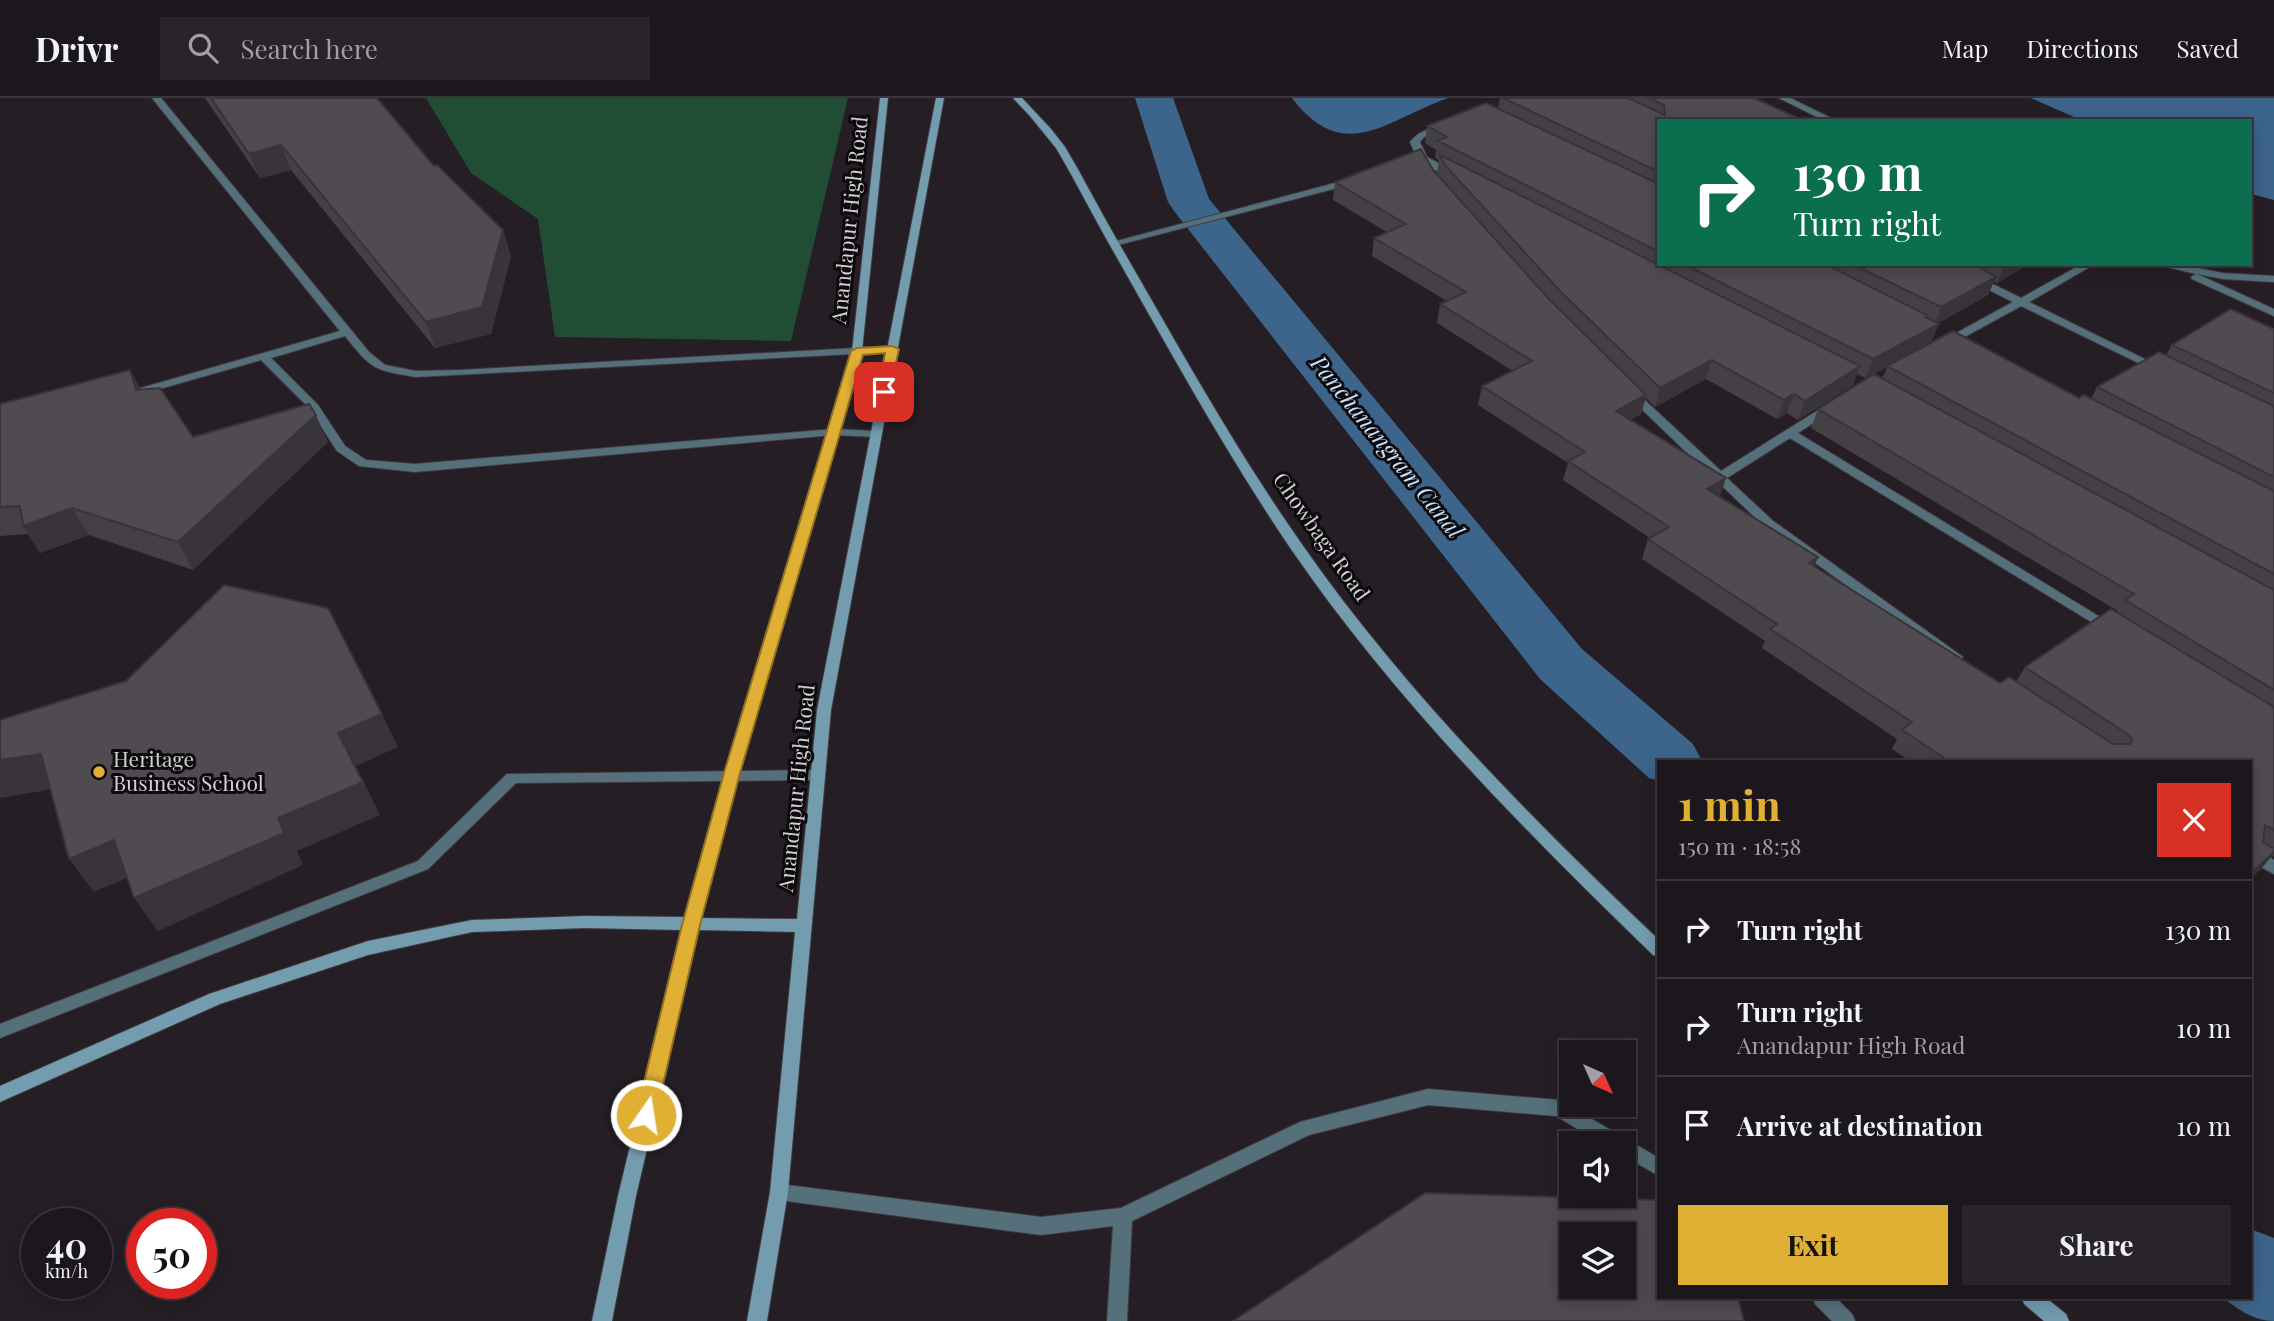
<!DOCTYPE html>
<html lang="en">
<head>
<meta charset="utf-8">
<style>
  body { margin:0; font-family:"Playfair Display",serif; background:#292429; color:#f1f3f6; height:100vh; display:flex; flex-direction:column; font-size:26px; white-space:nowrap }
  * { box-sizing:border-box; margin:0 }
  p { font-size:23px; color:#a09fa3 }
  .icon { flex:none; width:38px; height:38px; fill:none; stroke:currentColor; stroke-width:2; stroke-linecap:round; stroke-linejoin:round }
  .map { position:relative; flex:1; overflow:hidden }
  .sheet { position:absolute; left:1657px; top:662px; width:595px; height:539px; display:flex; flex-direction:column; background:#1c171c; border-radius:0px; box-shadow:0 4px 18px #0003,0 0 0 2px #3a363b }
  .sheet>* { flex:none }
  .hud { position:absolute; left:1657px; top:21px; width:595px; height:147px; border-radius:0px; box-shadow:0 4px 18px #0003,0 0 0 2px #3a363b; background:#0b6e4f; color:#fff; overflow:hidden }
  .needle { width:46px; rotate:135deg }
  .buttons { position:absolute; left:1559px; top:942px; display:grid; gap:14px }
  .buttons a { display:grid; place-items:center; width:77px; height:77px; border-radius:0px; background:#1c171c; box-shadow:0 4px 18px #0003,0 0 0 2px #3a363b; font-size:35px }
  .speed { position:absolute; left:21px; top:1110px; display:flex; gap:14px; font-size:35px; font-weight:700; text-align:center }
  .speed>* { display:grid; place-content:center; width:91px; height:91px; border-radius:50%; background:#1c171c; box-shadow:0 4px 18px #0003,0 0 0 2px #3a363b; line-height:1 }
  .speed small { font-size:18px; font-weight:400 }
  .speed .limit { border:10px solid #d22; background:#fff; color:#111 }
  .pin { position:absolute; display:grid; place-items:center; width:60px; height:60px; color:#fff; margin:-30px; border-radius:14px; box-shadow:0 4px 10px #0006 }
  .me { position:absolute; width:77px; margin:-38px; rotate:13deg; stroke-linejoin:round; filter:drop-shadow(0 0 5px #0008) }
  .turn { display:flex; align-items:center; gap:24px; height:147px; padding:0 21px; font-size:32px }
  .turn .icon { width:91px; height:91px; stroke-width:2.5 }
  .turn b { display:block; font-size:49px; line-height:60px }
  .round { display:grid; place-items:center; flex:none; width:74px; height:74px; border-radius:0px; background:#292429 }
  .head { display:flex; align-items:center; justify-content:space-between; height:119px; padding:0 21px }
  h1 { font-size:42px; font-weight:700; line-height:52px; color:#e0b034 }
  .cta { display:flex; gap:14px; margin-top:auto; padding:14px 21px }
  .cta a { flex:1; height:80px; border-radius:0px; background:#e0b034; color:#111; font-size:28px; font-weight:700; line-height:80px; text-align:center }
  .cta a+a { background:#292429; color:#f1f3f6 }
  ul { padding:0; list-style:none }
  li { display:flex; align-items:center; gap:21px; height:98px; padding:0 21px; border-top:2px solid #3a363b }
  li div { flex:1 }
  li b { display:block; font-size:26px }
  li em { font-style:normal }
  header { display:flex; align-items:center; gap:42px; box-sizing:border-box; height:98px; padding:0 35px; background:#1c171c; border-bottom:2px solid #3a363b }
  header strong { font-size:33px }
  nav { display:flex; gap:38px; margin-inline-start:auto; font-size:24px }
  .search { width:490px; height:63px; background:#292429; display:flex; align-items:center; gap:18px; box-sizing:border-box; padding:0 24px; border-radius:0px; color:#a09fa3; font-size:26px }
  .map>svg:first-child { display:block }
  .green { fill:#204d33 }
  .water { fill:#3d648b }
  .lines { fill:none; stroke-linecap:round; stroke-linejoin:round }
  .canal { fill:#3d648b; fill-rule:evenodd }
  .lane-casing { stroke:#413b41; stroke-width:2 }
  .street-casing { stroke:#413b41; stroke-width:2 }
  .secondary-casing { stroke:#413b41; stroke-width:2 }
  .lane { fill:#56707b; fill-rule:evenodd }
  .street { fill:#56707b; fill-rule:evenodd }
  .secondary { fill:#739cae; fill-rule:evenodd }
  .wall { fill:#454046; fill-rule:evenodd }
  .shaded-wall { fill:#383439 }
  .building { fill:#504a51; stroke:#383439; stroke-width:2; fill-rule:evenodd }
  .route { fill:#e0b034; stroke:#927222; stroke-width:2 }
  .poi-dot { fill:#e0b034; stroke:#0c0a0d; stroke-width:2.5 }
  .labels { text-anchor:middle; stroke-width:6; stroke-linejoin:round; paint-order:stroke }
  .street-label { font-size:21px; fill:#d3d0d4; stroke:#0c0a0d }
  .poi-label { font-size:21px; fill:#d3d0d4; stroke:#0c0a0d; text-anchor:start }
  .water-label { font-size:23px; font-style:italic; fill:#c8e0f9; stroke:#0c0a0d }
</style>
</head>
<body>
<header>
<strong>Drivr</strong>
<div class="search"><svg class="icon" aria-label="search" viewBox="0 0 24 24"><circle cx="10" cy="10" r="6"/><path d="M15 15l6 6"/></svg>Search here</div>
<nav><a>Map</a><a>Directions</a><a>Saved</a></nav>
</header>
<div class="map">
<svg width="2274" height="1223" viewBox="0 0 2274 1223">
  <rect width="100%" height="100%" fill="#251f25"/>
  <path class="green" d="M 426,0 L 848,0 L 791,243 L 555,239 L 538,121 L 471,75 Z"/>
  <path class="water" d="M 1292,0 L 1448,0 C 1386,22 1344,68 1292,0 Z
    M 2031,0 L 2274,0 L 2274,102 L 2251,96 L 2250,23 L 2083,23 Z"/>
  <g class="lines">
    <path class="canal" d="M 1135,0 L 1173,0 L 1209,101 L 1582,551 L 1693,646 L 1702,663 L 1659,663 L 1659,683 L 1649,680 L 1540,581 L 1174,113 L 1168,104 Z
      M 2250,1131 L 2274,1140 L 2274,1223 C 2253,1223 2238,1211 2222,1199 L 2250,1199 Z"/>
    <g class="lane-casing">
      <path id="lane" d="M 152,0 L 161,0 L 369,254 L 385,267 L 416,273 L 460,272 L 892,248 L 897,251 L 892,254 L 416,279 C 374,272 372,272 345,238 L 271,260 L 318,307 L 345,348 L 366,362 L 415,366 L 834,331 L 876,333 L 882,336 L 876,339 L 834,337 L 415,374 L 359,368 L 337,353 L 310,311 L 261,262 L 135,298 L 127,298 L 127,294 L 340,233 Z
        M 818,672 L 823,673 L 825,677 L 823,681 L 818,682 L 516,685 L 428,771 L 0,940 L 0,926 L 418,763 L 507,676 Z
        M 1428,991 L 1559,1002 L 1659,1060 L 1659,1078 L 1624,1058 L 1624,1045 L 1601,1045 L 1556,1018 L 1428,1007 L 1309,1037 L 1132,1123 L 1127,1223 L 1107,1223 L 1113,1128 L 1041,1137 L 779,1102 L 773,1100 L 770,1094 L 773,1088 L 779,1086 L 1041,1119 L 1121,1110 L 1300,1024 Z
        M 1813,1199 L 1835,1199 L 1852,1216 L 1855,1223 L 1832,1223 L 1815,1206 Z"/>
    </g>
    <g class="street-casing">
      <path id="street" d="M 1779,0 L 1790,0 L 1837,23 L 1825,23 Z
        M 1439,27 L 1447,29 L 1424,39 L 1420,44 L 1427,59 L 1457,75 L 1457,79 C 1445,80 1434,69 1422,68 L 1420,65 L 1413,67 L 1408,64 L 1417,60 L 1410,44 C 1418,34 1427,32 1439,27 Z
        M 1350,81 L 1355,84 L 1353,86 L 1114,148 L 1109,145 Z
        M 1938,166 L 1952,166 L 2021,200 L 2082,166 L 2095,166 L 2029,204 L 2165,271 L 2163,273 L 2155,273 L 2021,208 L 1948,248 L 1940,248 L 1940,244 L 2013,204 Z
        M 2155,166 L 2177,166 L 2223,175 L 2274,178 L 2274,184 L 2223,181 L 2197,176 L 2274,211 L 2274,218 L 2192,181 L 2191,179 L 2196,176 Z
        M 1630,291 L 1634,292 L 1721,373 L 1828,306 L 1836,306 L 1836,310 L 1798,335 L 2118,530 L 2116,533 L 2106,533 L 1790,340 L 1727,380 L 1773,423 L 1963,559 L 1961,562 L 1951,562 L 1765,429 L 1718,384 L 1713,384 L 1712,379 L 1626,296 L 1624,294 Z
        M 2250,749 L 2274,762 L 2274,776 L 2250,763 Z"/>
    </g>
    <g class="secondary-casing">
      <path id="secondary" d="M 880,0 L 888,0 L 862,253 L 739,675 L 701,820 L 797,821 L 817,612 L 936,0 L 944,0 L 831,612 L 788,1094 L 767,1223 L 747,1223 L 770,1094 L 795,834 L 698,832 L 636,1098 L 612,1223 L 592,1223 L 618,1098 L 682,832 L 585,830 L 472,834 L 368,857 L 220,906 L 0,1004 L 0,988 L 209,896 L 368,843 L 472,822 L 585,818 L 685,819 L 725,675 L 852,253 Z
        M 1013,0 L 1022,0 L 1051,31 L 1065,49 C 1083,79 1099,111 1117,142 C 1176,244 1233,348 1301,445 C 1403,592 1530,719 1659,842 L 1659,859 L 1653,857 C 1523,731 1394,601 1291,451 C 1224,352 1166,246 1107,142 C 1090,112 1074,80 1056,50 L 1030,18 Z
        M 2022,1199 L 2045,1199 L 2066,1216 L 2069,1223 L 2044,1223 L 2024,1206 Z"/>
    </g>
    <use href="#lane" class="lane"/>
    <use href="#street" class="street"/>
    <use href="#secondary" class="secondary"/>
  </g>
  <path class="wall" d="M 205,0 L 377,0 L 511,158 L 491,236 L 435,250 L 291,72 L 260,80 Z
    M 1500,0 L 1754,0 L 1659,23 L 1659,166 L 2029,166 L 1997,185 L 1994,183 L 1988,197 L 1938,225 L 1931,244 L 2079,300 L 2091,301 L 2097,289 L 2166,257 L 2172,247 L 2274,231 L 2274,759 L 2272,758 L 2260,772 L 2250,781 L 2250,663 L 1910,663 L 1892,651 L 1897,641 L 1762,550 L 1765,543 L 1642,461 L 1648,441 L 1650,440 L 1563,382 L 1568,365 L 1478,307 L 1482,288 L 1513,273 L 1437,225 L 1440,206 L 1447,203 L 1372,158 L 1374,140 L 1387,134 L 1333,102 L 1335,84 L 1433,72 L 1440,80 L 1437,75 L 1439,62 L 1435,60 L 1436,52 L 1425,45 L 1427,28 L 1498,10 ZM 1887,269 L 1882,281 L 1818,311 L 1811,330 L 2118,513 L 2117,515 L 2025,569 L 2016,584 L 2000,585 L 1814,468 L 1818,459 L 1720,399 L 1631,321 L 1641,316 L 1646,300 L 1655,309 L 1706,281 L 1777,321 L 1787,315 L 1798,322 L 1853,287 L 1857,276 L 1866,280 Z
    M 130,272 L 141,292 L 193,339 L 328,344 L 193,472 L 89,437 L 40,455 L 28,436 L 0,438 L 0,306 Z"/>
  <path class="shaded-wall" d="M 281,47 L 291,72 L 260,80 L 249,56 Z
    M 503,132 L 511,158 L 491,236 L 435,250 L 426,224 Z
    M 2005,166 L 2029,166 L 1997,185 Z
    M 1996,179 L 1988,197 L 1934,228 L 1941,209 Z
    M 1939,226 L 1931,245 L 1866,280 L 1873,261 Z
    M 1712,262 L 1706,281 L 1655,309 L 1660,290 Z
    M 1860,268 L 1853,287 L 1798,322 L 1805,303 Z
    M 130,272 L 145,299 L 136,292 Z
    M 1794,296 L 1787,315 L 1777,321 L 1784,302 Z
    M 1646,297 L 1641,316 L 1611,332 L 1616,313 Z
    M 316,317 L 328,344 L 193,472 L 178,444 Z
    M 1726,380 L 1720,399 L 1707,391 Z
    M 72,410 L 89,437 L 40,455 L 23,428 Z
    M 1818,459 L 1810,479 L 1809,465 Z
    M 382,616 L 398,649 L 356,668 L 380,717 L 297,753 L 303,767 L 158,833 L 134,800 L 278,720 L 338,635 Z
    M 41,656 L 65,689 L 0,700 L 0,662 Z
    M 114,742 L 138,775 L 94,794 L 69,761 Z
    M 2274,755 L 2260,772 L 2250,781 L 2250,776 Z"/>
  <path class="building" d="M 211,0 L 377,0 L 434,68 L 437,67 L 503,132 L 482,209 L 426,224 L 281,47 L 249,56 Z
    M 1503,0 L 1628,0 L 1665,17 L 1664,7 L 1649,0 L 1754,0 L 1805,23 L 1659,23 L 1659,74 Z
    M 1486,5 L 1659,86 L 1659,154 L 1438,43 L 1447,39 L 1427,28 Z
    M 1421,51 L 1433,72 L 1548,200 L 1646,297 L 1616,313 L 1726,380 L 1707,391 L 1818,459 L 1809,465 L 2000,585 L 2009,579 L 2113,646 L 2130,646 L 2132,642 L 2129,637 L 2025,569 L 2111,511 L 2274,609 L 2274,732 L 2265,727 L 2263,744 L 2274,751 L 2274,754 L 2250,776 L 2250,663 L 1949,663 L 1902,632 L 1912,624 L 1770,531 L 1777,526 L 1648,441 L 1669,429 L 1568,363 L 1585,354 L 1482,288 L 1532,263 L 1440,206 L 1466,194 L 1374,140 L 1406,126 L 1335,84 Z
    M 1440,57 L 1860,268 L 1805,303 L 1794,296 L 1784,302 L 1712,262 L 1660,290 L 1560,193 L 1444,66 Z
    M 1684,166 L 1825,166 L 1927,217 L 1925,219 L 1939,226 L 1873,261 Z
    M 1852,166 L 1974,166 L 1996,179 L 1941,209 Z
    M 2231,211 L 2274,231 L 2274,295 L 2172,247 Z
    M 1953,233 L 2079,300 L 2084,297 L 2274,393 L 2274,476 L 1887,268 Z
    M 2159,254 L 2274,308 L 2274,379 L 2097,289 Z
    M 130,272 L 136,292 L 160,290 L 193,339 L 309,306 L 316,317 L 178,444 L 72,410 L 23,428 L 20,408 L 0,409 L 0,306 Z
    M 1874,276 L 2274,492 L 2274,592 L 2125,502 L 2134,496 L 1818,311 Z
    M 224,487 L 328,510 L 382,616 L 338,635 L 363,684 L 278,720 L 284,735 L 134,800 L 114,742 L 69,761 L 41,656 L 0,662 L 0,622 L 126,583 Z
    M 1425,1095 L 1659,1102 L 1659,1199 L 1738,1199 L 1744,1223 L 1233,1223 ZM 1572,1136 L 1624,1136 L 1624,1188 L 1572,1188 Z"/>
  <path class="route" d="M 892,248 L 899,251 L 889,297 L 878,294 L 885,255 L 863,257 L 740,675 L 700,827 L 656,1017 L 653,1023 L 646,1026 L 639,1023 L 636,1017 L 682,827 L 724,675 L 851,253 L 857,250 Z"/>
  <circle class="poi-dot" cx="99" cy="674" r="7"/>
  <g class="labels">
    <g class="street-label">
      <text transform="translate(850 122) rotate(-84)" y="7">Anandapur High Road</text>
      <text transform="translate(1321 439) rotate(55)" y="7">Chowbaga Road</text>
      <text transform="translate(797 690) rotate(-84)" y="7">Anandapur High Road</text>
    </g>
    <g class="poi-label">
      <text x="113" y="669">Heritage<tspan x="113" dy="24">Business School</tspan></text>
    </g>
    <g class="water-label">
      <text transform="translate(1387 349) rotate(51)" y="8">Panchanangram Canal</text>
    </g>
  </g>
</svg>
<div class="buttons">
<a><svg class="needle" viewBox="-14 -14 28 28"><path d="M0-13l5 13h-10z" fill="#e53935"/><path d="M0 13l5-13h-10z" fill="#a09fa3"/></svg></a>
<a><svg class="icon" aria-label="sound" viewBox="0 0 24 24"><path d="M4 9h4l5-4v14l-5-4H4zM17 9q2 3 0 6"/></svg></a>
<a><svg class="icon" aria-label="layers" viewBox="0 0 24 24"><path d="M12 4l9 5-9 5-9-5zM3 14l9 5 9-5"/></svg></a>
</div>
<div class="speed"><div>40<small>km/h</small></div><div class="limit">50</div></div>
<div class="pin" style="left:884px;top:294px;background:#d93025"><svg class="icon" aria-label="arrive" viewBox="0 0 24 24"><path d="M6 21V4h12l-3 4 3 4H6"/></svg></div>
<svg class="me" style="left:646px;top:1017px" viewBox="-20 -20 40 40"><circle r="17" fill="#e0b034" stroke="#fff" stroke-width="3"/><path d="M0-11L8 9 0 5-8 9z" fill="#fff"/></svg>
<div class="hud">
<div class="turn"><svg class="icon" aria-label="right" viewBox="0 0 24 24"><path d="M7 20v-9h11M14 6l5 5-5 5"/></svg><div><b>130 m</b>Turn right</div></div>
</div>
<section class="sheet">
<div class="head"><div><h1>1 min</h1><p>150 m · 18:58</p></div><a class="round" style="background:#d93025;color:#fff"><svg class="icon" aria-label="close" viewBox="0 0 24 24"><path d="M6 6l12 12M18 6L6 18"/></svg></a></div>
<ul>
<li><svg class="icon" aria-label="right" viewBox="0 0 24 24"><path d="M7 20v-9h11M14 6l5 5-5 5"/></svg><div><b>Turn right</b></div><em>130 m</em></li>
<li><svg class="icon" aria-label="right" viewBox="0 0 24 24"><path d="M7 20v-9h11M14 6l5 5-5 5"/></svg><div><b>Turn right</b><p>Anandapur High Road</p></div><em>10 m</em></li>
<li><svg class="icon" aria-label="arrive" viewBox="0 0 24 24"><path d="M6 21V4h12l-3 4 3 4H6"/></svg><div><b>Arrive at destination</b></div><em>10 m</em></li>
</ul>
<div class="cta"><a>Exit</a><a>Share</a></div>
</section>
</div>
</body>
</html>
